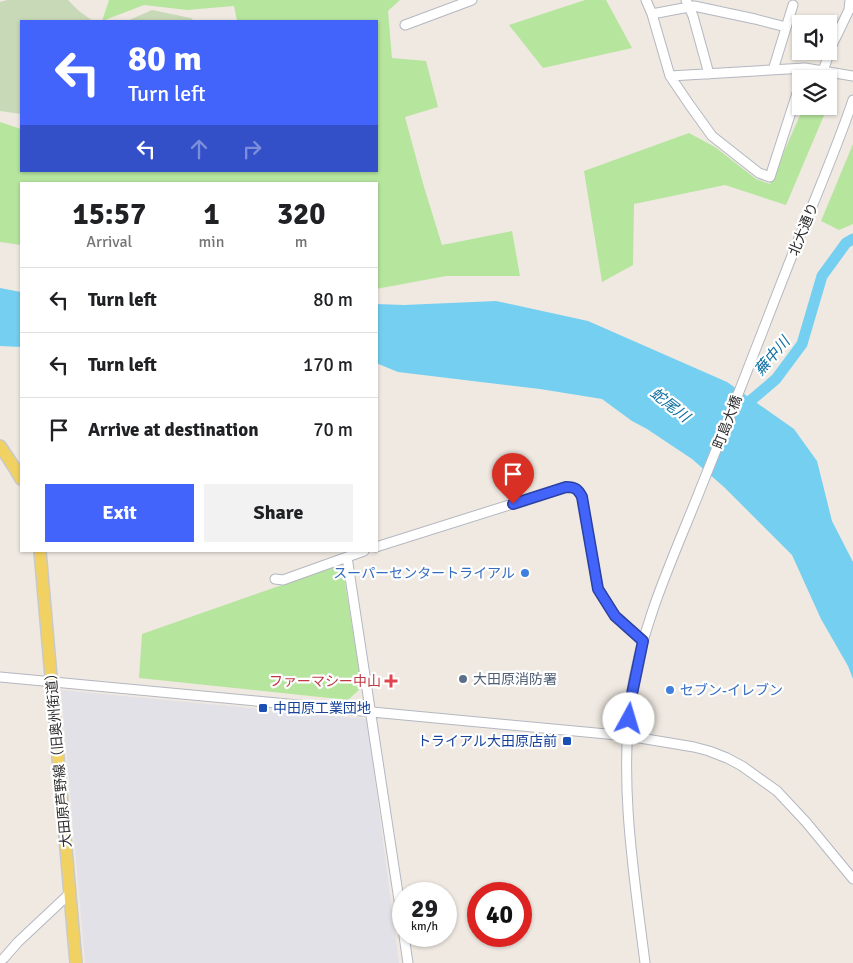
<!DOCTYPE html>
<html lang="en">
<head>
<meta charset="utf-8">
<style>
  body { margin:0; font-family:Signika,"Noto Sans JP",sans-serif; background:#f2f2f2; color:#202124; height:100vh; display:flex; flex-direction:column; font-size:19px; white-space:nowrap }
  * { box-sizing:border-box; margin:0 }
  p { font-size:16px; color:#757577 }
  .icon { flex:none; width:28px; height:28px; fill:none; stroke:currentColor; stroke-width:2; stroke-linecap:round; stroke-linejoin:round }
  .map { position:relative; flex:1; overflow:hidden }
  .sheet { position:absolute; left:20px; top:182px; width:358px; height:370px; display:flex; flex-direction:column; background:#fff; border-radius:0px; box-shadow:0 1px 4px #0004 }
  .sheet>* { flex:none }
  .guide { position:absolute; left:20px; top:20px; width:358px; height:152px; border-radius:0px; box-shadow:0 1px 4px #0004; background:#4264fb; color:#fff; overflow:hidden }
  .fabs { position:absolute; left:792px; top:15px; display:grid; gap:10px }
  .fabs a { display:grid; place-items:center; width:45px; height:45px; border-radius:0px; background:#fff; box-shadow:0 1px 4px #0004; font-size:25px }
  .speed { position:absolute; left:392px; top:882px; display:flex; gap:10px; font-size:25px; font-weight:700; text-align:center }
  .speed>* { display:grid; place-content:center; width:65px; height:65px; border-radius:50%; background:#fff; box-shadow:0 1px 4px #0004; line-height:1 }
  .speed small { font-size:12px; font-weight:400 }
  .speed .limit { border:8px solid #d22; background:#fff; color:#111 }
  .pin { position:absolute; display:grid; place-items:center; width:42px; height:42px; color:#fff; margin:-51px -21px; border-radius:50% 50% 50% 0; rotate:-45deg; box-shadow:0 0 5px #0007 }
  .pin .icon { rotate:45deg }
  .me { position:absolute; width:55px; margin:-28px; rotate:6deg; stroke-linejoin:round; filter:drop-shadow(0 0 4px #0008) }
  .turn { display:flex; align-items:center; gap:18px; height:105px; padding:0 25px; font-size:22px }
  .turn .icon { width:65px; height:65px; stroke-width:2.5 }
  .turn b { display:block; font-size:35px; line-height:42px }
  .lanes { display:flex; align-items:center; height:48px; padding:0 25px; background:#0003; justify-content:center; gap:25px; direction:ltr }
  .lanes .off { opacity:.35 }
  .eta { display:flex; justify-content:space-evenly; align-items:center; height:85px; text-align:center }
  .eta b { font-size:30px; font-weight:700; line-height:35px }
  .button { display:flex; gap:10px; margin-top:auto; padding:10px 25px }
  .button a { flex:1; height:58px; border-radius:0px; background:#4264fb; color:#fff; font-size:20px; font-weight:700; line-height:58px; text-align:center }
  .button a+a { background:#f2f2f2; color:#202124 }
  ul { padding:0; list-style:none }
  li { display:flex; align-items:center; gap:15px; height:65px; padding:0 25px; border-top:1px solid #e0e0e0 }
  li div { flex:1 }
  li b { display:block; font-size:19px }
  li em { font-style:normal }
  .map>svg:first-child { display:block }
  .industrial { fill:#e3e1e8 }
  .green { fill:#b6e59e }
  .cemetery { fill:#c8d9b8 }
  .water { fill:#75cff0 }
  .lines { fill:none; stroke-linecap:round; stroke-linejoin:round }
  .river { stroke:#75cff0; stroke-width:11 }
  .minor-casing { stroke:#b4b7c1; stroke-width:11 }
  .major-casing { stroke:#c9c9c9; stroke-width:14 }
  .minor { stroke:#fff; stroke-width:9 }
  .major { stroke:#f2d163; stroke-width:11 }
  .route-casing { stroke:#2b41a3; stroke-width:12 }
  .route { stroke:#4264fb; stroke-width:9 }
  .shop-dot { fill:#3f7fe0; stroke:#fff; stroke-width:2 }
  .service-dot { fill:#5c6f8a; stroke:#fff; stroke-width:2 }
  .health-dot { fill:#e0444e; stroke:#fff; stroke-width:2 }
  .transit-dot { fill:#1a4fb4; stroke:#fff; stroke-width:2 }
  .labels { text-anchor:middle; stroke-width:4.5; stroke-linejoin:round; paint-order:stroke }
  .street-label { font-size:14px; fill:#2e2e2e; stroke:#fff }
  .shop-label { font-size:14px; fill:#366cbe; stroke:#fff; text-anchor:end }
  .service-label { font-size:14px; fill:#4e5e75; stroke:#fff; text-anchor:start }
  .health-label { font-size:14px; fill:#be3a42; stroke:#fff; text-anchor:end }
  .transit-label { font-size:14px; fill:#164399; stroke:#fff; text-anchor:start }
  .water-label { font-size:15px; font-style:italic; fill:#0d6fa3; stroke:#fff }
</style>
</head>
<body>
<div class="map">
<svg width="853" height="963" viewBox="0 0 853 963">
  <rect width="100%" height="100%" fill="#efe9e1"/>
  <path class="industrial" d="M 61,690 L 367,719 L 399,963 L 85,963 Z"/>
  <path class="green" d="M 109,0 L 400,0 L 388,11 L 392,58 L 426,61 L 438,107 L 405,117 L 424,187 L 442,245 L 512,231 L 520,276 L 446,276 L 376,289 L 376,184 L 21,184 L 21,245 L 0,242 L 0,122 L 21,129 L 21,171 L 376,171 L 376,21 L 237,21 L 234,6 L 187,10 L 144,5 L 102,21 Z
    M 585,0 L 606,0 L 632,48 L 543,68 L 509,25 Z
    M 804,106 L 825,113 L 786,205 L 725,185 L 634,204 L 633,265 L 602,282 L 584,171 L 689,133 L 715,147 L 756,179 L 770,184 Z
    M 853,144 L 853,224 L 839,230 L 821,221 Z
    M 342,564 L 362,687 L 348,700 L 139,678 L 142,634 Z"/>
  <path class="cemetery" d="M 7,0 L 68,0 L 79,11 L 93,21 L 21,21 L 21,114 L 0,111 L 0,2 Z
    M 152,10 L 191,18 L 194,21 L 127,21 Z"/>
  <path class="water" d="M 0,288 L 21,292 L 21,347 L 0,346 Z
    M 496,301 L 588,321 L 727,382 L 794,429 L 817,461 L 832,521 L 853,562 L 853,679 L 848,666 L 821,619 L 792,555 L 724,487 L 692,459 L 647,429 L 632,421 L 602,399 L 540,389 L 398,372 L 376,363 L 376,304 L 404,305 Z"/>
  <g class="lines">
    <path class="river" d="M 742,408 L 776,379 L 802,344 L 822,276 L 846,243 L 853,239"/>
    <g class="minor-casing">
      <path id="minor" d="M 646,0 L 652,14 L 670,76 L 689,104 L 712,136 L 759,173 L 770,177 L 801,81
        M 686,0 L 693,16 L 709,74
        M 652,14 L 694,6 L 755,19 L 786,27
        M 405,25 L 472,0
        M 773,70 L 793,5
        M 823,71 L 832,45 L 849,10 L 850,0
        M 670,76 L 805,68 L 853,76
        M 376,547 L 566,487 C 575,487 579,489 582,497 L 598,589 L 615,616 L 643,641
        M 347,557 L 404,933
        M 275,579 L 283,580 L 364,551
        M 0,677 L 628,736 L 694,747 L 709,751 L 727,758 L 742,766 L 777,791 L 806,822 L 853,879
        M 404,936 L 408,963
        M 0,961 L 4,958 L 18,942 L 67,896 L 70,892
        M 645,963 C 634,875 619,785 631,696 C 642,622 675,554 702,485 C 734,406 764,327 795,248 C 815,199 836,150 853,100"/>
    </g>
    <g class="major-casing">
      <path id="major" d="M 0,446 L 14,467 L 21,479
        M 40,551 L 76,963"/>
    </g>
    <use href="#minor" class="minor"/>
    <use href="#major" class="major"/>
  </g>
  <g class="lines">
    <g class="route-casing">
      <path id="route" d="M 513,504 L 566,487 C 575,487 578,489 582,497 L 598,589 L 615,616 L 643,641 L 632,694 L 629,719"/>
    </g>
    <use href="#route" class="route"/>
  </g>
  <g class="shop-dot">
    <circle cx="525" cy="573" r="5"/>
    <circle cx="670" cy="690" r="5"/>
  </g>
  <circle class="service-dot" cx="463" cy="679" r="5"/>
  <path class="health-dot" d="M388.5 673.5h5v5h5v5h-5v5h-5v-5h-5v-5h5z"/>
  <g class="transit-dot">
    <rect x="258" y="703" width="10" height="10" rx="2.5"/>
    <rect x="562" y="736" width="10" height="10" rx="2.5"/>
  </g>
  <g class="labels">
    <g class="street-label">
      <text transform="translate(803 229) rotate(-68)" y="5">北大通り</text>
      <text transform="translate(727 422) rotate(-69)" y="5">町島大橋</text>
      <text transform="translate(58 757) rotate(-95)" y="5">大田原芦野線（旧奥州街道）</text>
    </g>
    <g class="shop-label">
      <text x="515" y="578">スーパーセンタートライアル</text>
      <text x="680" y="695" text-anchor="start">セブン-イレブン</text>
    </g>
    <g class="service-label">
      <text x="473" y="684">大田原消防署</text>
    </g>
    <g class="health-label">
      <text x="381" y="686">ファーマシー中山</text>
    </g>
    <g class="transit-label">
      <text x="273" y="713">中田原工業団地</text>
      <text x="557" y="746" text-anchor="end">トライアル大田原店前</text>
    </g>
    <g class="water-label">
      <text transform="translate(772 356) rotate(-50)" y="5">蕪中川</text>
      <text transform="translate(670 405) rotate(38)" y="5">蛇尾川</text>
    </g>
  </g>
</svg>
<div class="fabs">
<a><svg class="icon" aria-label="sound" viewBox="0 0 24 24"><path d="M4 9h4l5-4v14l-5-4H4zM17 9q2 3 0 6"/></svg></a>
<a><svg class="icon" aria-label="layers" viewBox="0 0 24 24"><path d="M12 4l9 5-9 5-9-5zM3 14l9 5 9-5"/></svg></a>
</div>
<div class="speed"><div>29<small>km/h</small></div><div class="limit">40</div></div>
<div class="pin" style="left:513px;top:504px;background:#d93025"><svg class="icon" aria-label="arrive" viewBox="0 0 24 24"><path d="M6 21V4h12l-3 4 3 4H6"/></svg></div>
<svg class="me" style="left:629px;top:719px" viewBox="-20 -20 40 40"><circle r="19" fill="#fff"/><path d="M0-13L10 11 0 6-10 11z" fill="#4264fb"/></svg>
<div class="guide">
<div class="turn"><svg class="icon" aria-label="left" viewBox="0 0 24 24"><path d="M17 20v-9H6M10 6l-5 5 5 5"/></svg><div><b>80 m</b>Turn left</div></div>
<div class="lanes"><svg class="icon" aria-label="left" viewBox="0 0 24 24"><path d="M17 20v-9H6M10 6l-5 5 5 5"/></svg><svg class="icon off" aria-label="ahead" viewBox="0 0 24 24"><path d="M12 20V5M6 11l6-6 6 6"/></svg><svg class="icon off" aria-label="right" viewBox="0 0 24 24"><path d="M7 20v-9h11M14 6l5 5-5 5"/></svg></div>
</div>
<section class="sheet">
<div class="eta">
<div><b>15:57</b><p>Arrival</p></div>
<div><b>1</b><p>min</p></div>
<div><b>320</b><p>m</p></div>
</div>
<ul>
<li><svg class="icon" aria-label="left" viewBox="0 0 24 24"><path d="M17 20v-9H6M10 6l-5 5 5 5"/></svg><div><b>Turn left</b></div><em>80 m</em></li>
<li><svg class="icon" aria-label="left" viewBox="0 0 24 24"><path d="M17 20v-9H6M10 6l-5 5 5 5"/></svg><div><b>Turn left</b></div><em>170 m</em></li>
<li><svg class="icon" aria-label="arrive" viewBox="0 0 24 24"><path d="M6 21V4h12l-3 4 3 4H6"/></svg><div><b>Arrive at destination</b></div><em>70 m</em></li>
</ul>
<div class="button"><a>Exit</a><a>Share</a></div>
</section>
</div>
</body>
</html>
